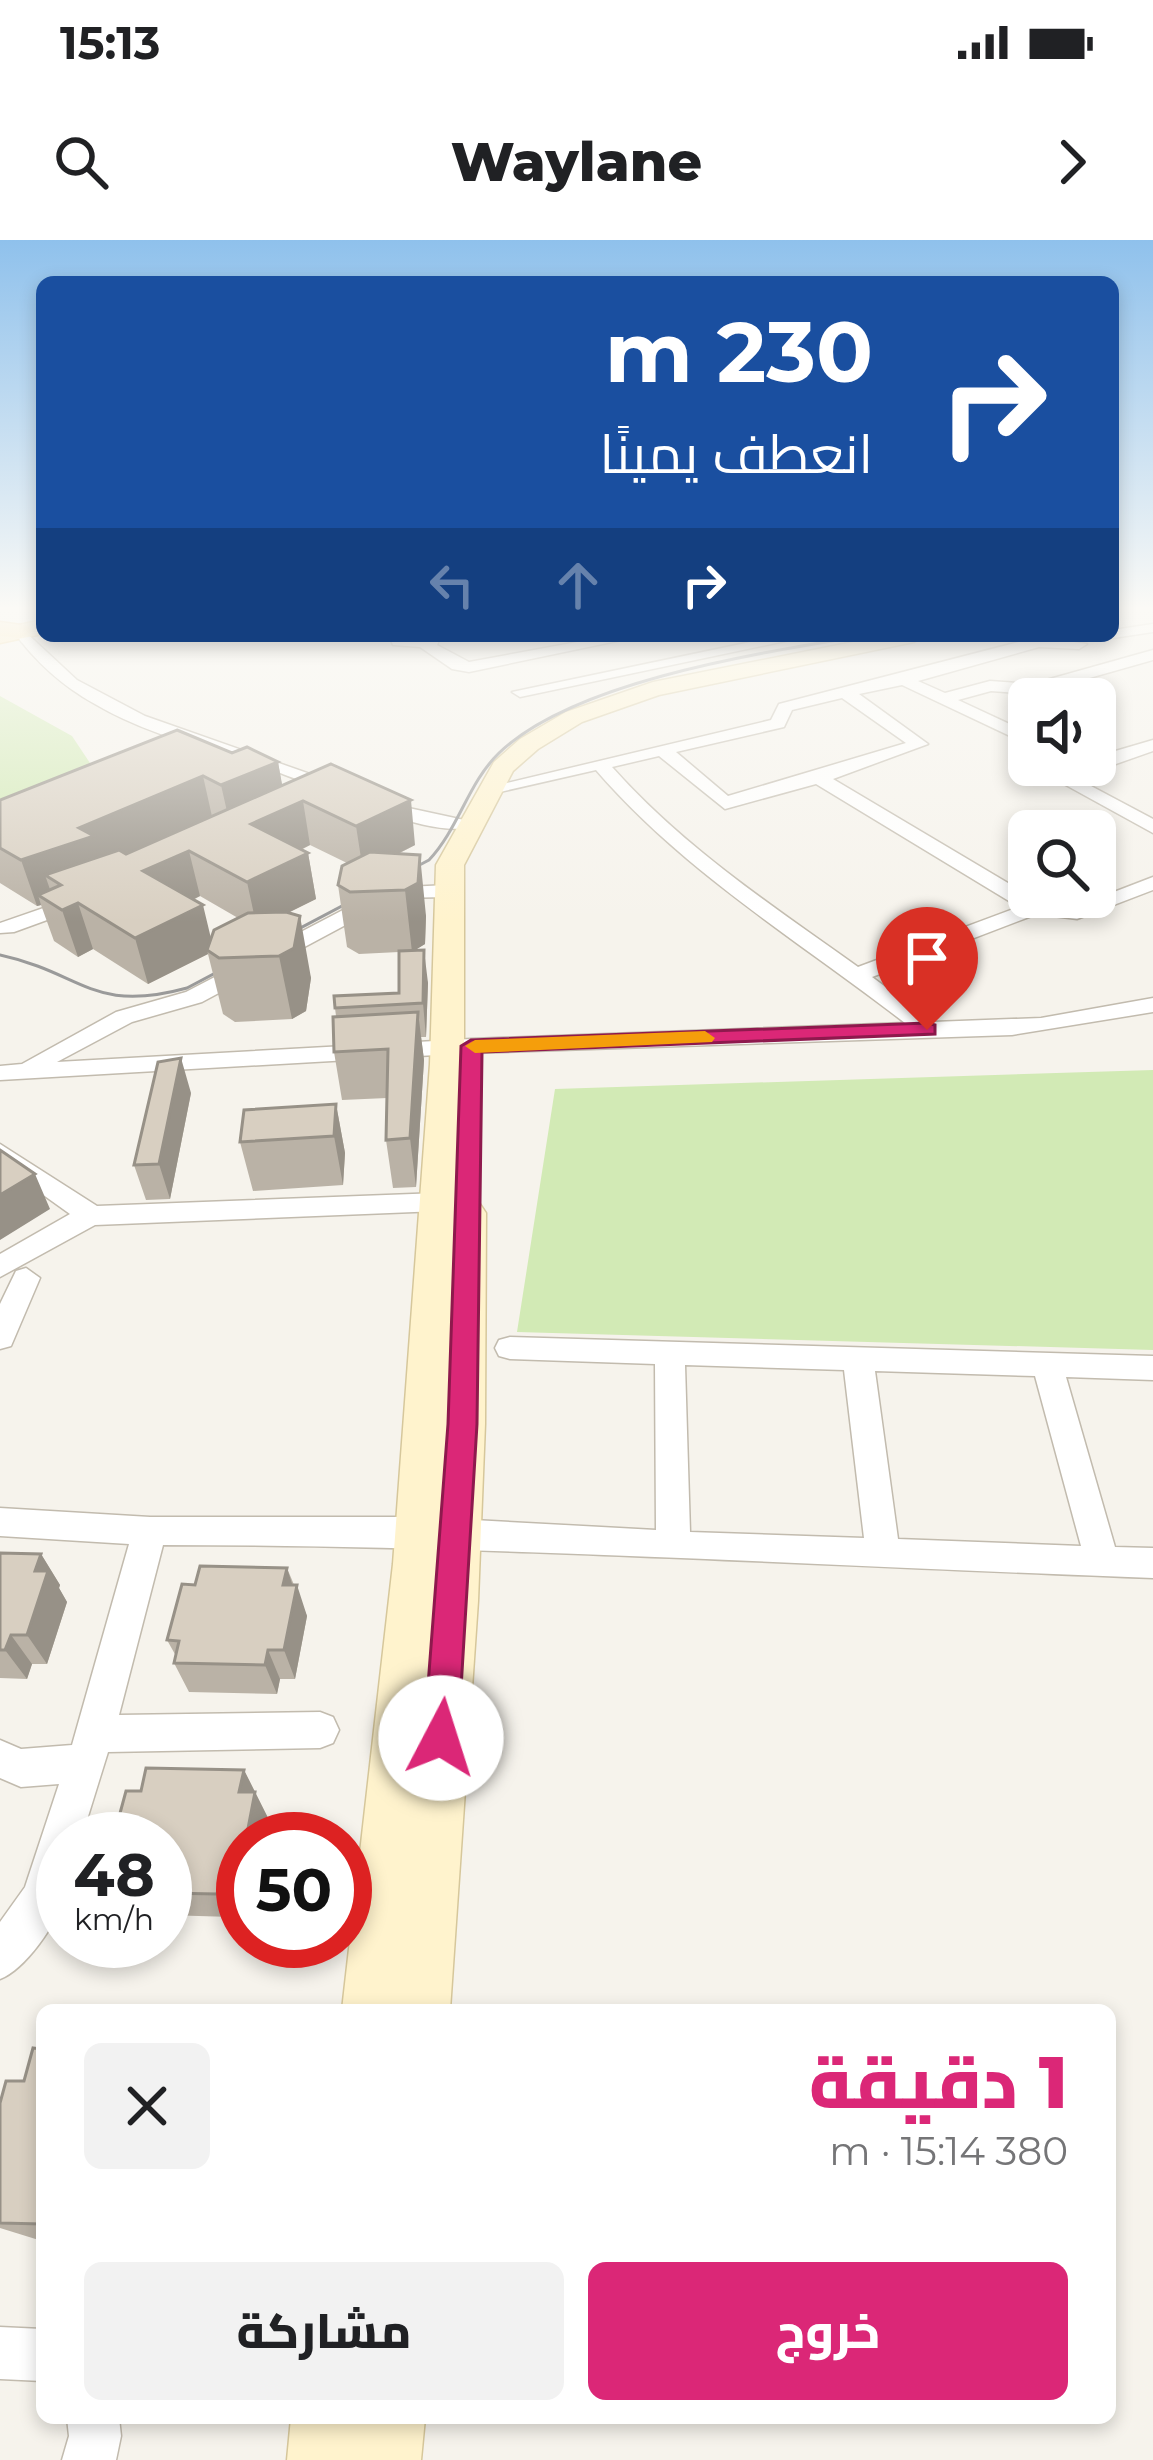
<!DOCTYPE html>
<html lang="ar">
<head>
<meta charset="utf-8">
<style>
  body { margin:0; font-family:Montserrat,Cairo,sans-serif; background:#f2f2f2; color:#202124; direction:rtl; height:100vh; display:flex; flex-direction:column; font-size:45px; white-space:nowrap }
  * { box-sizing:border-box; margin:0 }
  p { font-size:39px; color:#757577 }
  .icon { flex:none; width:66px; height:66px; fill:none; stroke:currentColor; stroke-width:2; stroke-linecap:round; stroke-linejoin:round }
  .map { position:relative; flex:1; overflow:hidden; direction:ltr }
  .side { position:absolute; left:36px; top:1764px; width:1080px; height:420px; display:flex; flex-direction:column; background:#fff; border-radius:18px; box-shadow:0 6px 18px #0003; direction:rtl }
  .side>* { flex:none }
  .hud { position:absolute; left:36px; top:36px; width:1083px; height:366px; border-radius:18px; box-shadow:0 6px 18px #0003; direction:rtl; background:#1a4fa0; color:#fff; overflow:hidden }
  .fabs { position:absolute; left:1008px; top:438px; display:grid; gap:24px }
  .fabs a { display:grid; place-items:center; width:108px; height:108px; border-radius:18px; background:#fff; box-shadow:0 6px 18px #0003; font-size:60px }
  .speed { position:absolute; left:36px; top:1572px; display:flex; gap:24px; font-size:60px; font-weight:700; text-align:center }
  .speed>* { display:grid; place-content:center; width:156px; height:156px; border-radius:50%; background:#fff; box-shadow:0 6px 18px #0003; line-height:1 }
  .speed small { font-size:30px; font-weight:400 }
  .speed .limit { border:18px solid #d22; background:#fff; color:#111 }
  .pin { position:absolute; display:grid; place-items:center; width:102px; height:102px; color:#fff; margin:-123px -51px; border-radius:50% 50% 50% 0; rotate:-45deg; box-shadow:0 0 12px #0007 }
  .pin .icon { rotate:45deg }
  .me { position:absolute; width:132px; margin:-66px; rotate:5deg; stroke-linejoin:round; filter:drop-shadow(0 0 9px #0008) }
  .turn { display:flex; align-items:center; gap:42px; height:252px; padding:0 48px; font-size:54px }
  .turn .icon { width:156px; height:156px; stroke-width:2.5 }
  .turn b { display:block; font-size:84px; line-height:102px }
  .lanes { display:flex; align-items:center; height:114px; padding:0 48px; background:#0003; justify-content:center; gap:60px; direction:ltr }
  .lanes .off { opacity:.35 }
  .round { display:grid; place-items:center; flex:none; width:126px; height:126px; border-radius:18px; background:#f2f2f2 }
  .overview { display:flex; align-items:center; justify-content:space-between; height:204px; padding:0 48px }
  h1 { font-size:72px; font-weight:800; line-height:90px; color:#db2777 }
  .primary-button { display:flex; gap:24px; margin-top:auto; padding:24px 48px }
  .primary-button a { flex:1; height:138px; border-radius:18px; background:#db2777; color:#fff; font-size:48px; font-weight:800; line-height:138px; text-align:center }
  .primary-button a+a { background:#f2f2f2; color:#202124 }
  .status { display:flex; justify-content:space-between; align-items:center; height:84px; padding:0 60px; background:#fff; direction:ltr }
  .status svg { height:33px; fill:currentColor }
  header { display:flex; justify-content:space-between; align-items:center; height:156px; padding:0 48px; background:#fff; font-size:54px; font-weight:800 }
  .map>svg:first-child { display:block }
  .green { fill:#d2eab5 }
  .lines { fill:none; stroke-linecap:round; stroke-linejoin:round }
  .minor-casing { stroke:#c2bbae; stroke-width:3 }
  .secondary-casing { stroke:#d6c79b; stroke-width:3 }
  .primary-casing { stroke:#e6c16a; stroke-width:3 }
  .trunk-casing { stroke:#e0a43c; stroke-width:3 }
  .minor { fill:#fff; fill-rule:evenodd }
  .secondary { fill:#fff3cd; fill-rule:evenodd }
  .primary { fill:#ffe39c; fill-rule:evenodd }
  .trunk { fill:#ffd985; fill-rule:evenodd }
  .tram { stroke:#9a9a9a; stroke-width:3 }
  .wall { fill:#bab2a6; fill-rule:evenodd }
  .shaded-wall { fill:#979187 }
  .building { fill:#d8cfc1; stroke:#979187; stroke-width:3 }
  .route { fill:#db2777; stroke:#8e194d; stroke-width:3 }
  .slow { fill:#f59e0b }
</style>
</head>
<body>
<div class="status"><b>15:13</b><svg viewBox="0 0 49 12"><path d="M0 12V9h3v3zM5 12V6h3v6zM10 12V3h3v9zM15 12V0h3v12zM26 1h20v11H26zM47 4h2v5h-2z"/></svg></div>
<header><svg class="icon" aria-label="forward" viewBox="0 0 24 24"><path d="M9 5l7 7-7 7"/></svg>Waylane<svg class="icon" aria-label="search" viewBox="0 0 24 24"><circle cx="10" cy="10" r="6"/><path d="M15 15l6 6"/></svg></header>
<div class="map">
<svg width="1153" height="2220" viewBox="0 0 1153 2220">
  <rect width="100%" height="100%" fill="#f6f3ec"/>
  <path class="green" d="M 0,456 L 72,496 L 94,529 L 0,567 Z
    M 1153,830 L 1153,1110 L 517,1092 L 555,849 Z"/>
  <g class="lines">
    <g class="minor-casing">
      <path id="minor" d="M 1153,384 L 1153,392 L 1113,398 L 1107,396 L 1113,396 L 1113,390 Z
        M 20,387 L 77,440 L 145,476 L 404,567 L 478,583 C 444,608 317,545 277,532 C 216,510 151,497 95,464 C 61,445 36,422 13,391 Z
        M 389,396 L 441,396 L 437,405 L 469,422 L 610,396 L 641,396 L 469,432 L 452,429 L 420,407 L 393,405 Z
        M 779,396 L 809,396 L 520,457 L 512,452 Z
        M 1038,397 L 1087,404 L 1079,409 L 1039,407 L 918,441 L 945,453 L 990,441 L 1032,444 L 1153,410 L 1153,420 L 1033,454 L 991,451 L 958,460 L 1029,493 L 1029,505 L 902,445 L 859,454 L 928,504 L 833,539 L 1040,662 L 1075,667 L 1153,637 L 1153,650 L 1077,679 L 1037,674 L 872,737 L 933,782 L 1041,778 L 1153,758 L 1153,772 L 1012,795 L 471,813 L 0,840 L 0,826 L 22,824 L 116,772 L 186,752 L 385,648 L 448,645 L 458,651 L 448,657 L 396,658 L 202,762 L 132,782 L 57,822 L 471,799 L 905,783 C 799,701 684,632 596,530 L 491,554 L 482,549 L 771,480 L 779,464 ZM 842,458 L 906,503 L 728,556 L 676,512 L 784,487 L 792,470 ZM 659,516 L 725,569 L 816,544 L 1019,667 L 858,727 C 771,665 683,607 612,527 Z
        M 1153,500 L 1153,511 L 1076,538 L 1153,579 L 1153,593 L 1053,538 L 1073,525 L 1095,525 L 1095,517 Z
        M 84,654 L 94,660 L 91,664 L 14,692 L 0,693 L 0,683 Z
        M 0,904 L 97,966 L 439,953 L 452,962 L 439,971 L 95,985 L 0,1037 L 0,1014 L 70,974 L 0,924 Z
        M 26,1028 L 40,1038 L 11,1106 L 0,1109 L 0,1064 L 16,1031 Z
        M 510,1097 L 1153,1116 L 1153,1140 L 1066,1137 L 1115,1307 L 1153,1308 L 1153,1338 C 823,1326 493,1305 163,1305 L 119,1475 L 320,1472 L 333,1477 L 339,1490 L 333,1503 L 320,1508 L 108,1512 L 81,1599 L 63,1599 C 63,1617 66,1639 63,1657 C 58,1684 24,1730 0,1739 L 0,1682 L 25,1647 L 59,1544 L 21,1547 L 0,1538 L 0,1500 L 21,1509 L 72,1505 L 129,1304 L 0,1296 L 0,1268 L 150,1277 L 419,1277 L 656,1290 L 655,1124 L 510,1119 L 499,1116 L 495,1108 L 499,1100 ZM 685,1125 L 844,1130 L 864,1298 L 690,1292 ZM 875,1131 L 1035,1136 L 1081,1306 L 898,1299 Z
        M 0,2087 L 42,2089 L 42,2141 L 0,2139 Z
        M 67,2178 L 119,2178 L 121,2196 L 116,2220 L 62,2220 L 69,2196 Z"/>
    </g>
    <g class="secondary-casing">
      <path id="secondary" d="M 883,396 L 924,396 L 914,402 L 659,455 L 582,482 L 538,509 L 513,531 L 464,625 L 464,824 L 458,963 L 480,964 L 486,973 L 485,1184 L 478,1361 L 450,1770 L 342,1770 L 393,1324 L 430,824 L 436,625 L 494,522 L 520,499 L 566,472 L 653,442 Z
        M 291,2178 L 425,2178 L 421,2220 L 287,2220 Z"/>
    </g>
    <g class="primary-casing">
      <path id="primary" d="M 42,380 L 42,394 L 0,403 L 0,389 Z"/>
    </g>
    <g class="trunk-casing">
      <path id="trunk" d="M 0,382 L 28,386 L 32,391 L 20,398 L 0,396 Z"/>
    </g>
    <use href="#minor" class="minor"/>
    <use href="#secondary" class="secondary"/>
    <use href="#primary" class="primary"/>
    <use href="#trunk" class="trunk"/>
    <path class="tram" d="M 0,715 C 83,733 92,774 187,748 L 429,620 C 459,588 468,543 499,513 C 574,441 759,413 862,396"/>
  </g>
  <path class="wall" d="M 232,513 L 278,522 L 282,546 L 415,605 L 398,614 L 426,676 L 425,704 L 415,710 L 428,743 L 426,797 L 421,797 L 424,820 L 416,947 L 393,948 L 386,900 L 387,858 L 342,860 L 334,812 L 336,776 L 335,768 L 399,753 L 399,712 L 359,714 L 347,707 L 338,645 L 347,623 L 310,605 L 301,610 L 308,613 L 316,659 L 288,673 L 311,738 L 306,771 L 292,779 L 235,782 L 223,774 L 208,714 L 148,744 L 93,709 L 78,717 L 54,701 L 41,665 L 37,666 L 0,643 L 0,560 ZM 200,656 L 238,678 L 211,699 L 193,660 Z
    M 191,853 L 170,959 L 146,960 L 134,925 Z
    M 336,864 L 345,913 L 343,945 L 253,951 L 240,902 Z
    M 0,1313 L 41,1314 L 60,1345 L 59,1348 L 67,1362 L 47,1424 L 32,1424 L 27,1439 L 0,1438 Z
    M 287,1328 L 307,1376 L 295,1439 L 280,1439 L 277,1454 L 189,1452 L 174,1423 L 176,1416 L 167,1400 L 195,1345 Z
    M 244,1530 L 268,1578 L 243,1599 L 243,1658 L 236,1658 L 232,1677 L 165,1675 L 165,1599 L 141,1551 Z
    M 42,1809 L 42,2001 L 0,1988 L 0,1863 L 24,1841 Z"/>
  <path class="shaded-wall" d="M 278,522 L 286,566 L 231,589 L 221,545 Z
    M 203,536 L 213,581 L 61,645 L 45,635 L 54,661 L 38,655 L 41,665 L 37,666 L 21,620 L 79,588 Z
    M 411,560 L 415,605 L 363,631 L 356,586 Z
    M 303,561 L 310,605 L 260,629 L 251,584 Z
    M 189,611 L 200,656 L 156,677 L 143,631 Z
    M 308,613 L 316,659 L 257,688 L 247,642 Z
    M 420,615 L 426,676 L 425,704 L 412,712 L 405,650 Z
    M 78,663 L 93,709 L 78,717 L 62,670 Z
    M 203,665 L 214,711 L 207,710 L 208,714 L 148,744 L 135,698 Z
    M 300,676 L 311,738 L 306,771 L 292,779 L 279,716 Z
    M 424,710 L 428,743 L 426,797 L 423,763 Z
    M 418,772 L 424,820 L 416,947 L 410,898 Z
    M 181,818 L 191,853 L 170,959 L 159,924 Z
    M 336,864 L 345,913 L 343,945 L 334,896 Z
    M 35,934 L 50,969 L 0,1000 L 0,955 Z
    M 41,1314 L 60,1345 L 59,1348 L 67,1362 L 47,1424 L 27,1395 L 35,1331 Z
    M 287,1328 L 295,1353 L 297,1345 L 307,1376 L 295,1439 L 284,1410 L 283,1345 Z
    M 11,1395 L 32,1424 L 27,1439 L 5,1410 Z
    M 268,1410 L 280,1439 L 277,1454 L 265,1425 Z
    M 244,1530 L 268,1578 L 264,1599 L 246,1599 L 239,1552 Z
    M 221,1634 L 236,1658 L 232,1677 L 217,1654 Z"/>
  <path class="building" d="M 177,490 L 232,513 L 247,507 L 278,522 L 221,545 L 203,536 L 79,588 L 94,596 L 21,620 L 0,608 L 0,560 Z
    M 331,524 L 411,560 L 356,586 L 303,561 L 251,584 L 308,613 L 247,642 L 189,611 L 143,631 L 203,665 L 135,698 L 78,663 L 62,670 L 38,655 L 61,645 L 45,635 L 119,610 L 126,614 Z
    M 370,612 L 420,615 L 418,643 L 405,650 L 350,652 L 338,645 L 342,626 Z
    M 286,672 L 300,676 L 294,708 L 279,716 L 219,718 L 207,710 L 214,690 L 248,673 Z
    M 424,710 L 423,763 L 335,768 L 334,756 L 399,753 L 399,711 Z
    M 418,772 L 410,898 L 386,900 L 388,809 L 334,812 L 333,777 Z
    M 181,818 L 159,924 L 134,925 L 158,822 Z
    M 336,864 L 334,896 L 240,902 L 244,870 Z
    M 0,910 L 35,934 L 0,955 Z
    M 0,1313 L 41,1314 L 35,1331 L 48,1331 L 27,1395 L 11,1395 L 5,1410 L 0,1410 Z
    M 200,1326 L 287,1328 L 283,1345 L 297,1345 L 284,1410 L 268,1410 L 265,1425 L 174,1423 L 179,1401 L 167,1400 L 182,1344 L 195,1345 Z
    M 146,1528 L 244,1530 L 239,1552 L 255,1552 L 246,1599 L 243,1599 L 243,1614 L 239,1634 L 221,1634 L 217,1654 L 165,1653 L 165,1599 L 113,1599 L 126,1551 L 141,1551 Z
    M 33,1808 L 42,1809 L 42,1984 L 0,1983 L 0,1863 L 6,1841 L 24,1841 Z"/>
  <linearGradient id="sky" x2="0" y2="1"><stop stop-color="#8fc1ec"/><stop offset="0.54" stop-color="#fbfaf6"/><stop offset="1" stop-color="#fbfaf6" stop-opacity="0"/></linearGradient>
  <rect width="1153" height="682" fill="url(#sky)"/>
  <path class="route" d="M 927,783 L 935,785 L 935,794 L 482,812 L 477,1184 L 458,1498 L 453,1509 L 441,1514 L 429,1509 L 424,1498 L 448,1184 L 461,806 L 471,800 Z"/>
  <path class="slow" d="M 705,791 L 715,798 L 712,802 L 475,813 L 465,806 L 475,800 Z"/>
</svg>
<div class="fabs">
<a><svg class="icon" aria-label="sound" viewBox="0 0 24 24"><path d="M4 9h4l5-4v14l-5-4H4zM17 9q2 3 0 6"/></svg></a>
<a><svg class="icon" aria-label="search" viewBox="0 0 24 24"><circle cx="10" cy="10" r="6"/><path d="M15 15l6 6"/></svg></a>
</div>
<div class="speed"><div>48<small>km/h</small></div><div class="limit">50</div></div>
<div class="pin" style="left:927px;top:790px;background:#d93025"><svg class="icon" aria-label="arrive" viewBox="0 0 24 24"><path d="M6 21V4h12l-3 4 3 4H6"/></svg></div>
<svg class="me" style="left:441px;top:1498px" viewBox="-20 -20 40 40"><circle r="19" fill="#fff"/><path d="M0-13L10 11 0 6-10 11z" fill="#db2777"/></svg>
<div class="hud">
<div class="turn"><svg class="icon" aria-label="right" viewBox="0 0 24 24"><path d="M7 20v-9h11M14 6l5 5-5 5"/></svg><div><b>230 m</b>انعطف يمينًا</div></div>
<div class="lanes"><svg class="icon off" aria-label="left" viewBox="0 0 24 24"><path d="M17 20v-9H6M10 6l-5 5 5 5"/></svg><svg class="icon off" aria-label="ahead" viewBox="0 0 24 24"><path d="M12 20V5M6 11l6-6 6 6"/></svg><svg class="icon" aria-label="right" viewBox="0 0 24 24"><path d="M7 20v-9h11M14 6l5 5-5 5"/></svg></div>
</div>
<section class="side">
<div class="overview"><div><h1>1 دقيقة</h1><p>380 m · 15:14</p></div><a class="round"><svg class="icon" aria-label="close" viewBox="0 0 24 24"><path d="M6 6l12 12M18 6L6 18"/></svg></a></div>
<div class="primary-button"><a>خروج</a><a>مشاركة</a></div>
</section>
</div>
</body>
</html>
